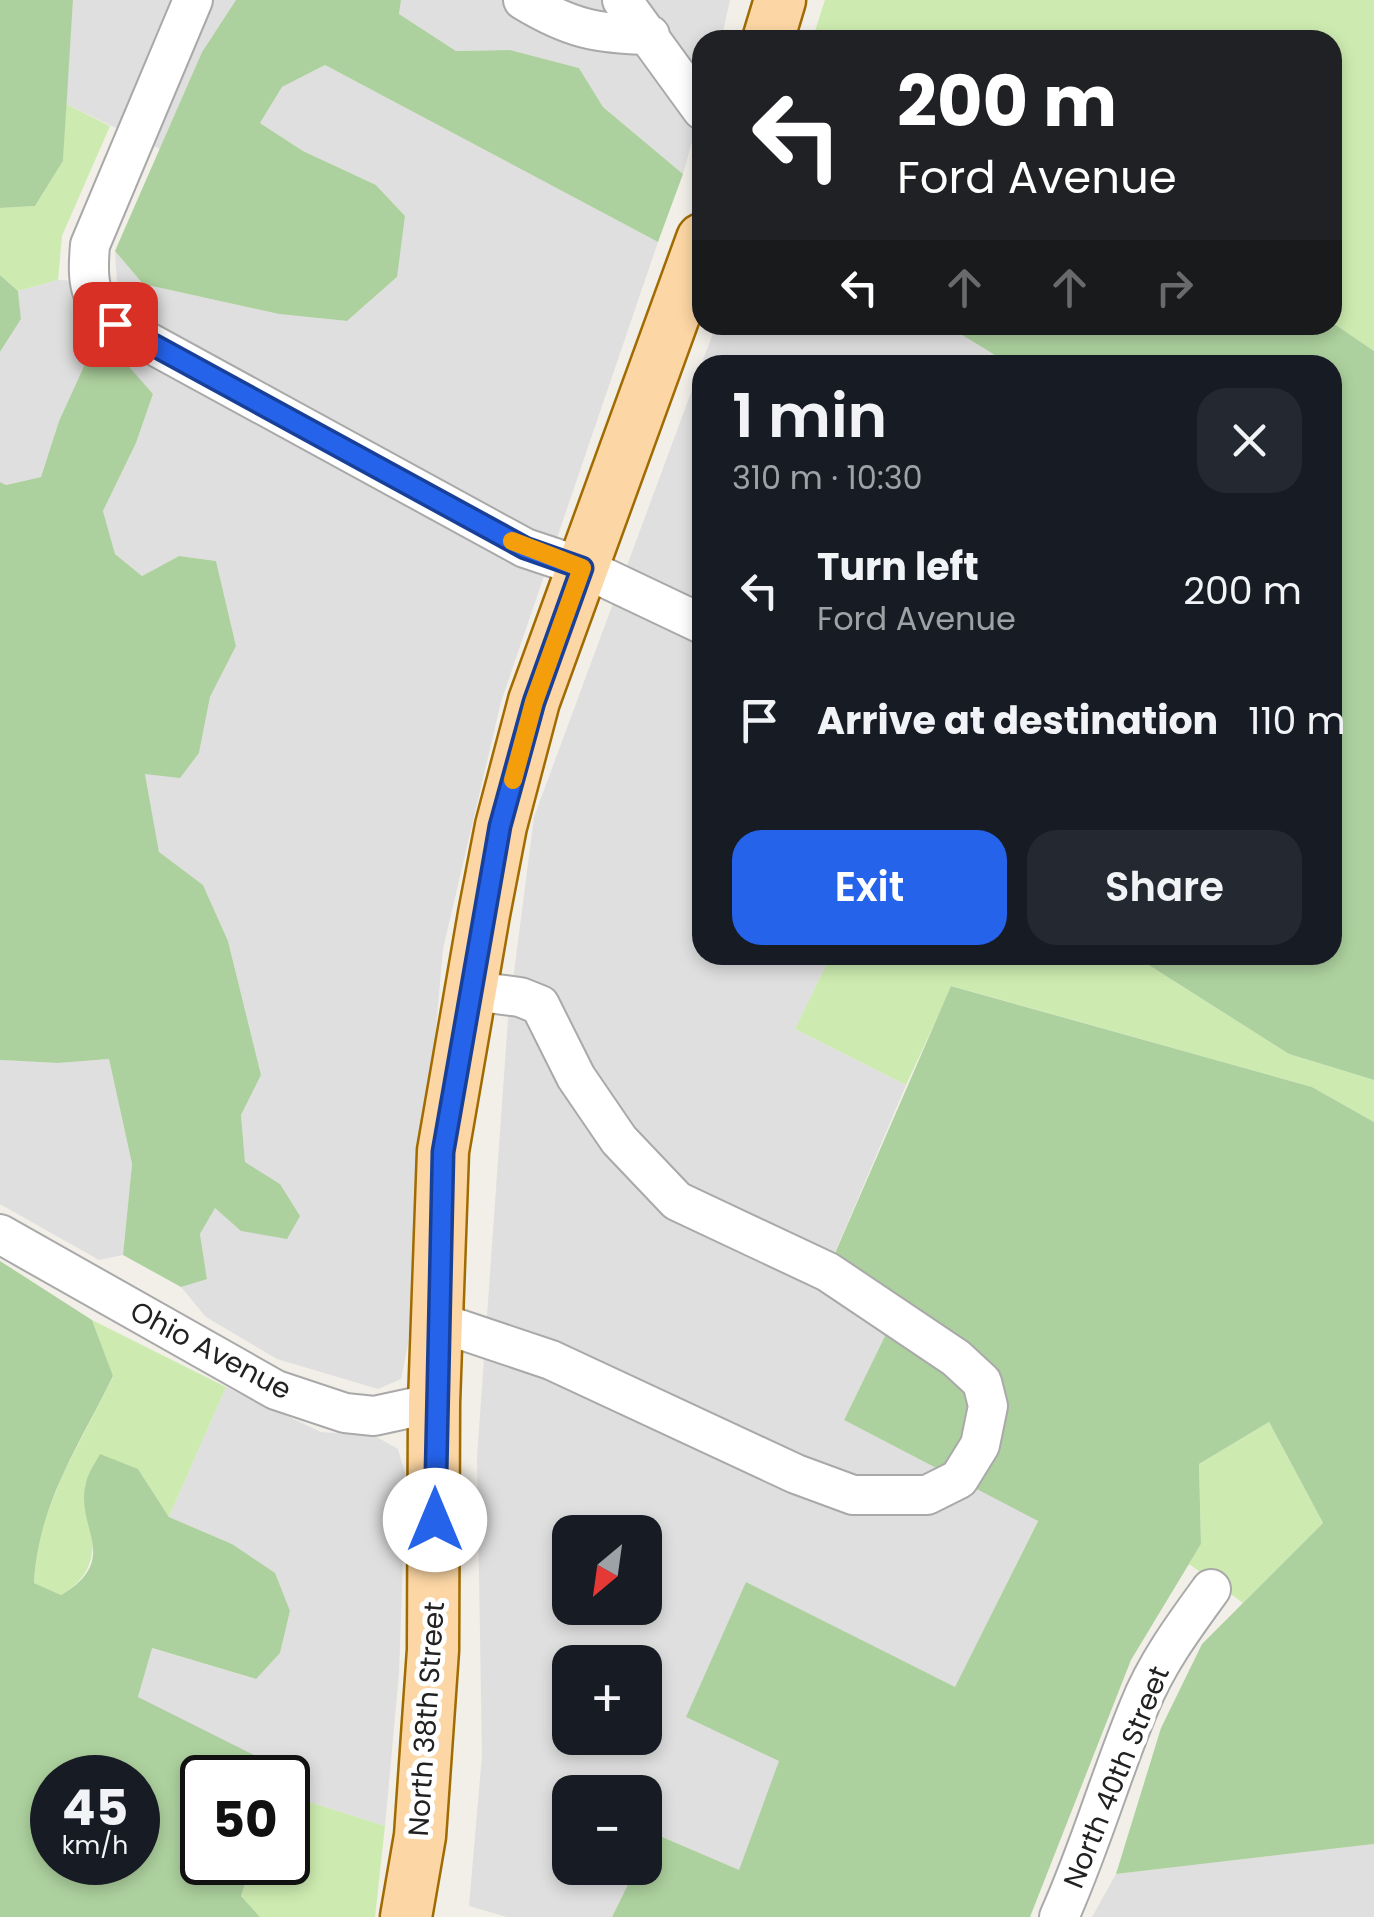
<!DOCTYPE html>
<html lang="en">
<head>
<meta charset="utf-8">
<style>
  body { margin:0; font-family:Poppins,sans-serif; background:#242831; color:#f1f3f6; height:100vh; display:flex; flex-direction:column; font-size:38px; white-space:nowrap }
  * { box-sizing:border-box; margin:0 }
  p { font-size:32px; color:#9ea1a6 }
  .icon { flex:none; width:55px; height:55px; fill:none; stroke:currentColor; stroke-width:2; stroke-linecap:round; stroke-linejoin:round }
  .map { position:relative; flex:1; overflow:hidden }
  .panel { position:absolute; left:692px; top:355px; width:650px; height:610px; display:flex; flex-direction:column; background:#171b24; border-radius:30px; box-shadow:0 5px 15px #0003 }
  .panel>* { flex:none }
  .hud { position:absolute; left:692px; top:30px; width:650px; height:305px; border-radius:30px; box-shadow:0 5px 15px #0003; background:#202124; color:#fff; overflow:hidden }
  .needle { width:65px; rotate:209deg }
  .controls { position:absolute; left:552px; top:1515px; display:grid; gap:20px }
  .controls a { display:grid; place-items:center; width:110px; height:110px; border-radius:20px; background:#171b24; box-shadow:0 5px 15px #0003; font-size:50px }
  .speed { position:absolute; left:30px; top:1755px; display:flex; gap:20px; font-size:50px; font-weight:700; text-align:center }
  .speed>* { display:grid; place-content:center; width:130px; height:130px; border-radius:50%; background:#171b24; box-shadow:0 5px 15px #0003; line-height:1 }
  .speed small { font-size:25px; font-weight:400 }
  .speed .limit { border:5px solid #111; border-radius:15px; background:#fff; color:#111 }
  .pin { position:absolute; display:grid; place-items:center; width:85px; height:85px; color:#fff; margin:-42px; border-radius:20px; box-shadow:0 5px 15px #0006 }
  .me { position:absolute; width:110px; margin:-55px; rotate:0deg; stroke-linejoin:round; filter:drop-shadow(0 0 8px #0008) }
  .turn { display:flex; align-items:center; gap:35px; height:210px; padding:0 40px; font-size:45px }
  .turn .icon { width:130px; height:130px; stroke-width:2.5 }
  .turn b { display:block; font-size:70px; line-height:85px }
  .lanes { display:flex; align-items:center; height:95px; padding:0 40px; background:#0003; justify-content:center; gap:50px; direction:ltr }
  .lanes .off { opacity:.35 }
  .round { display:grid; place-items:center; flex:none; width:105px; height:105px; border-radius:30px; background:#242831 }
  .overview { display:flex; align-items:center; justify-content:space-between; height:170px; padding:0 40px }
  h1 { font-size:60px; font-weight:600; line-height:75px }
  .primary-button { display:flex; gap:20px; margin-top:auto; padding:20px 40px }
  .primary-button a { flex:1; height:115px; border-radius:30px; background:#2563eb; color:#fff; font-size:40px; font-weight:600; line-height:115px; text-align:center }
  .primary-button a+a { background:#242831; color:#f1f3f6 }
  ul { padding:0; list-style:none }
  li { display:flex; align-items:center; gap:30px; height:130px; padding:0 40px }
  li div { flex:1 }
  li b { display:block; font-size:38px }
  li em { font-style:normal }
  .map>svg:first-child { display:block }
  .residential { fill:#e0dfdf; fill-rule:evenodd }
  .grass { fill:#cdebb0 }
  .forest { fill:#add19e; fill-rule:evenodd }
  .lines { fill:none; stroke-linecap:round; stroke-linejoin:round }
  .minor-casing { stroke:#a9a9a9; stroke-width:42 }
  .major-casing { stroke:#a06b00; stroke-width:55 }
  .minor { stroke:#fff; stroke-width:38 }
  .major { stroke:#fcd6a4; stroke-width:50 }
  .route-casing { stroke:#184099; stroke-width:25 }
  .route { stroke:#2563eb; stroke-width:18 }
  .slow { stroke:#f59e0b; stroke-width:18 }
  .labels { text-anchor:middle; stroke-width:10; stroke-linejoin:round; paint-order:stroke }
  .street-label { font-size:28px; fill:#222; stroke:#fff }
</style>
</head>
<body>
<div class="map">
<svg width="1374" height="1917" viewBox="0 0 1374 1917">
  <rect width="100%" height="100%" fill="#f2efe9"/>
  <path class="residential" d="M 73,0 L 236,0 L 202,52 L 160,149 L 66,104 Z
    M 401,0 L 730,0 L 721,40 L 702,40 L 702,106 L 683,174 L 603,107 L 579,68 L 510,50 L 456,51 L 399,14 Z
    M 325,65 L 658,242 L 501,702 L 443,949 L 408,1344 L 401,1379 L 378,1389 L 277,1359 L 206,1317 L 181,1287 L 207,1278 L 200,1234 L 215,1207 L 280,1184 L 245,1163 L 241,1115 L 261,1075 L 228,941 L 203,885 L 159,853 L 145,773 L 199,753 L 210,697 L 236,646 L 216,561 L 179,556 L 142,576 L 115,554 L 103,511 L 136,443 L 153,394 L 85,364 L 59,421 L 41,477 L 5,485 L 0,482 L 0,352 L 21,319 L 18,291 L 58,280 L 117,283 L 115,251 L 143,284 L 279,314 L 347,321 L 396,278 L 405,216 L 376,185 L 303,151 L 260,123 L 282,87 Z
    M 716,325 L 946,325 L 1011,365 L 702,365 L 702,955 L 831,955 L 795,1029 L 906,1085 L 823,1281 L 885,1336 L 844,1420 L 1038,1520 L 955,1688 L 746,1582 L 780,1761 L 739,1871 L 654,1833 L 645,1849 L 645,1792 L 570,1792 L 570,1868 L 636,1868 L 612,1917 L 507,1917 L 469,1906 L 482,1755 L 477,1457 L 508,1019 L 534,817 ZM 570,1532 L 645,1532 L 645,1608 L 570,1608 ZM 570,1662 L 645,1662 L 645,1738 L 570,1738 Z
    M 109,1059 L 132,1164 L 123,1255 L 99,1260 L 0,1204 L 0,1060 L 57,1063 Z
    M 226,1387 L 321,1432 L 375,1436 L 398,1449 L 406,1477 L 399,1673 L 385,1826 L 303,1800 L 270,1763 L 138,1698 L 151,1648 L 255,1679 L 280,1653 L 290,1611 L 232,1544 L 169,1517 Z
    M 1374,1844 L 1374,1917 L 1092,1917 L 1116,1874 Z"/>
  <path class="grass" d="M 825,0 L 1374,0 L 1374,351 L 1333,323 L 1332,40 L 812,40 Z
    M 66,104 L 110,126 L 62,236 L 58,280 L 18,291 L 0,275 L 0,208 L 35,206 L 63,161 Z
    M 831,955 L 1133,955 L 1289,1054 L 1374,1080 L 1374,1122 L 1312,1087 L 952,986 L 906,1085 L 795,1029 Z
    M 92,1320 L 226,1387 L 169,1517 L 138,1469 L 85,1485 C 91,1532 107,1567 61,1595 L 34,1583 L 38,1536 L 63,1474 L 113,1377 Z
    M 1269,1422 L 1323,1523 L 1243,1603 L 1189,1564 L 1201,1544 L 1199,1464 Z
    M 303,1800 L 385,1826 L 375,1917 L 260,1917 L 241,1896 L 252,1863 L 288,1862 L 288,1834 Z"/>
  <path class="forest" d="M 0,0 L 73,0 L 63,161 L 35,206 L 0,208 Z
    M 236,0 L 401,0 L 399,14 L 456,51 L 510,50 L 579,68 L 603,107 L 683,174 L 658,242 L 325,65 L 282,87 L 260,123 L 303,151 L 376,185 L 405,216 L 397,277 L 347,321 L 279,314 L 143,284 L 115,251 L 202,52 Z
    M 0,275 L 18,291 L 21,319 L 0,352 Z
    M 1333,323 L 1374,351 L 1374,1080 L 1289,1054 L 1133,955 L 1332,955 L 1332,365 L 1011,365 L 946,325 Z
    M 123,360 L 153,394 L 136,443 L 103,511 L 115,554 L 142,576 L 179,556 L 216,561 L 236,646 L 210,697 L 199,753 L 180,778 L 145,774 L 159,852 L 203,885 L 228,941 L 261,1075 L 241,1115 L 245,1162 L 280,1184 L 300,1216 L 287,1239 L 241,1231 L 215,1208 L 200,1234 L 207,1279 L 181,1287 L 123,1255 L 132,1164 L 109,1059 L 58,1063 L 0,1060 L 0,482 L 6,485 L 41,477 L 59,421 L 85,364 Z
    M 951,986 L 1312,1087 L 1374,1122 L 1374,1844 L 1116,1874 L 1161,1728 L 1202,1644 L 1323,1523 L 1269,1422 L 1199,1464 L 1201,1544 L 1131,1660 L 1030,1917 L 612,1917 L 636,1868 L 645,1868 L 645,1849 L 653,1833 L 739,1870 L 779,1761 L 686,1717 L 746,1582 L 955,1687 L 1038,1521 L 844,1420 L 885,1336 L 823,1281 Z
    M 0,1261 L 92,1320 L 113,1376 C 79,1446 38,1504 34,1583 L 61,1595 C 123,1558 74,1528 86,1483 C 88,1473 95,1463 100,1454 L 138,1469 L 169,1517 L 232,1544 L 275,1573 L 290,1611 L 280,1653 L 256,1679 L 152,1648 L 138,1697 L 270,1763 L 283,1777 L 202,1778 L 202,1862 L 252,1863 L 241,1896 L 260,1917 L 0,1917 ZM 52,1778 L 138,1778 L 138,1862 L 52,1862 Z
    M 288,1782 L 303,1800 L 288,1834 Z"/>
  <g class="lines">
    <g class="minor-casing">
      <path id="minor" d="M 193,0 L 90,245 C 87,281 88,298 115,324 L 525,548 L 582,567 L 702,624
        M 523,0 C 569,28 596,34 650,35
        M 622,0 L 702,110
        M 0,1234 L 276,1390 L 345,1413 L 374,1416 L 434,1403
        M 438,1322 L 551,1360 L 796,1474 L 853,1495 L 927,1495 L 959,1479 L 980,1445 L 988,1406 L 982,1382 L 956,1358 L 828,1272 L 677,1201 L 619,1140 L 576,1077 L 540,1005 L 520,997 L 472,991
        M 1059,1917 C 1090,1848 1110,1777 1139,1707 C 1156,1664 1184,1626 1211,1589"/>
    </g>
    <g class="major-casing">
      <path id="major" d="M 768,40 L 780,0
        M 406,1917 L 420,1836 L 433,1650 L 434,1403 L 443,1151 L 484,914 L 501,826 L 534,701 L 702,239"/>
    </g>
    <use href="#minor" class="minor"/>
    <use href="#major" class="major"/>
  </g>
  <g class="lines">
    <g class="route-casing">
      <path id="route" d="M 115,324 L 525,548 L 582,568 L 534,702 L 500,826 L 443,1152 L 435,1520"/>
    </g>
    <use href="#route" class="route"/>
    <path class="slow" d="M 512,541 L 582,568 L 534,702 L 513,780"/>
  </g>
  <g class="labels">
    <g class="street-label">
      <text transform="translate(211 1350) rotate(28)" y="10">Ohio Avenue</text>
      <text transform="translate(426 1719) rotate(-86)" y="10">North 38th Street</text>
      <text transform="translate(1116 1777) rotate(-68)" y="10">North 40th Street</text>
    </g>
  </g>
</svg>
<div class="controls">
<a><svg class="needle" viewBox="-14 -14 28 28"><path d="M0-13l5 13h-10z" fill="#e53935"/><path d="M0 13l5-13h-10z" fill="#9ea1a6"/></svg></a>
<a>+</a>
<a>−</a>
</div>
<div class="speed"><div>45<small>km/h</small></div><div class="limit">50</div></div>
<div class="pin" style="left:115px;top:324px;background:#d93025"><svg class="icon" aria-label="arrive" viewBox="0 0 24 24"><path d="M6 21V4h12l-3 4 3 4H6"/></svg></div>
<svg class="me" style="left:435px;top:1520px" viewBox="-20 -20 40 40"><circle r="19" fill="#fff"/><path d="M0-13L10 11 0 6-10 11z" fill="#2563eb"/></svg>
<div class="hud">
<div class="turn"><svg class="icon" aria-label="left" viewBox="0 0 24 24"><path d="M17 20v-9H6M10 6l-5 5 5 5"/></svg><div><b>200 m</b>Ford Avenue</div></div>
<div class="lanes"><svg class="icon" aria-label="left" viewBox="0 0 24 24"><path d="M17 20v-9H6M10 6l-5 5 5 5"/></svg><svg class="icon off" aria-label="ahead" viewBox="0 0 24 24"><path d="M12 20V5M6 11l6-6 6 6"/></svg><svg class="icon off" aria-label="ahead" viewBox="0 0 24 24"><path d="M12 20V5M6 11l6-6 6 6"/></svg><svg class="icon off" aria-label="right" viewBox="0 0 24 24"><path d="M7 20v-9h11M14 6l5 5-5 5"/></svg></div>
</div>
<section class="panel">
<div class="overview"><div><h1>1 min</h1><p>310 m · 10:30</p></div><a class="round"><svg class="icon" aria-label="close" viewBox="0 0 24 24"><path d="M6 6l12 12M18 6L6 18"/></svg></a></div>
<ul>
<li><svg class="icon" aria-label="left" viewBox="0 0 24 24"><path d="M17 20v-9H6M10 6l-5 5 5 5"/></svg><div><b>Turn left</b><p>Ford Avenue</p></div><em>200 m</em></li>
<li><svg class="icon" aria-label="arrive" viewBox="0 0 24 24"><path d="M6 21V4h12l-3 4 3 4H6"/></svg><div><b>Arrive at destination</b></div><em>110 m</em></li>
</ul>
<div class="primary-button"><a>Exit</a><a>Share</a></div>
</section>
</div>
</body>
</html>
